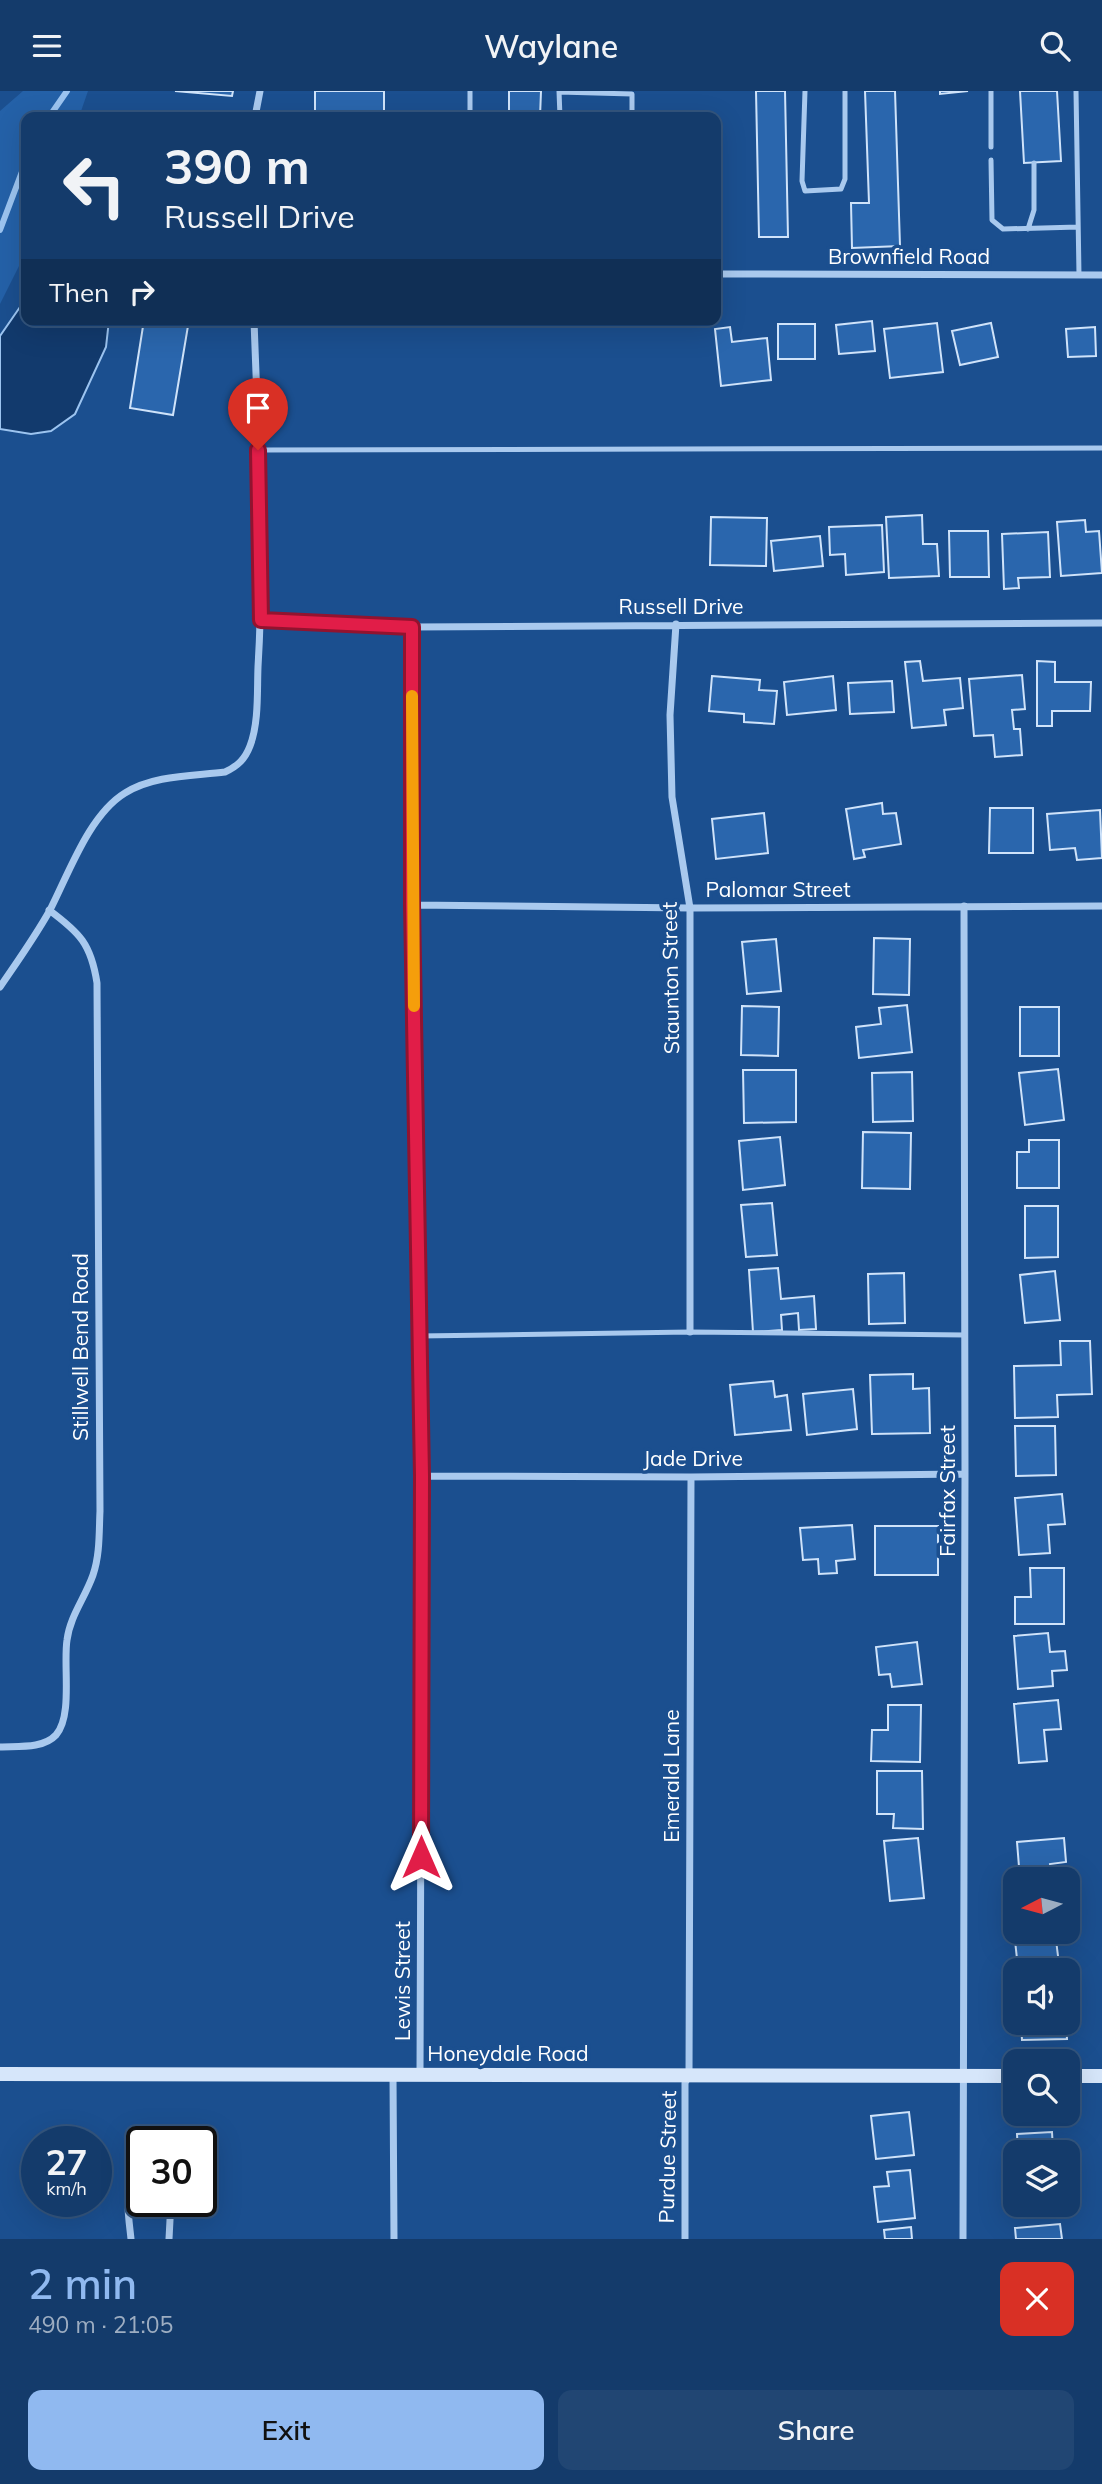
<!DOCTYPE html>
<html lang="en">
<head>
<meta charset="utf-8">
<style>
  body { margin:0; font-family:Mulish,sans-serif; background:#214673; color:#f1f3f6; height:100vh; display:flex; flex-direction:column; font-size:26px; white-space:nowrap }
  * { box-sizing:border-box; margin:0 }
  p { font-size:23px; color:#9dadc1 }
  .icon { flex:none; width:38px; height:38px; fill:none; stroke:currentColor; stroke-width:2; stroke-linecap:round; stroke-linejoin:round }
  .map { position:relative; height:2148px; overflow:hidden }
  .details { display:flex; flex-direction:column; background:#143b6b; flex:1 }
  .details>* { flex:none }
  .banner { position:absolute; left:21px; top:21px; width:700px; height:214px; border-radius:14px; box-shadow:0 7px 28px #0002,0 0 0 2px #33557e; background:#143b6b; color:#f1f3f6; overflow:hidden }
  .needle { width:46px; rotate:264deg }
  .tools { position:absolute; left:1003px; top:1776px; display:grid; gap:14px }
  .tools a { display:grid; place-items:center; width:77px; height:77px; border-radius:14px; background:#143b6b; box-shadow:0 7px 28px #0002,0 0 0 2px #33557e; font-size:35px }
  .speed { position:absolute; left:21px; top:2035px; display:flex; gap:14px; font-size:35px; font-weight:700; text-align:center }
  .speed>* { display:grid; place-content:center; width:91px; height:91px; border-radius:50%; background:#143b6b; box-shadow:0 7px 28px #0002,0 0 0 2px #33557e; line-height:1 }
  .speed small { font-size:18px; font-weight:400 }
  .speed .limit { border:4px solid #111; border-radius:10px; background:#fff; color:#111 }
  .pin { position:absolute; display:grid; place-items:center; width:60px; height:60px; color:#fff; margin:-72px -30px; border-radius:50% 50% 50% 0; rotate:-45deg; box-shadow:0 0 7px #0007 }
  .pin .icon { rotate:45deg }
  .me { position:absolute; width:77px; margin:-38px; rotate:0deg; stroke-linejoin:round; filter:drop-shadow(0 0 5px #0008) }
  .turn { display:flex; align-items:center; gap:24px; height:147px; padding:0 28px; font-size:32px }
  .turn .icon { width:91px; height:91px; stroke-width:2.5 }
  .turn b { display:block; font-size:49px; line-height:60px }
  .then { display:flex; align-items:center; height:66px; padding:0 28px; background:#0003; gap:14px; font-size:26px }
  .round { display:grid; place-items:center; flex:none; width:74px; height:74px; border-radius:14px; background:#214673 }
  .overview { display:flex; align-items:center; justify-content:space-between; height:119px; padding:0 28px }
  h1 { font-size:42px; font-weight:600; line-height:52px; color:#90b9f0 }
  .primary-button { display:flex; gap:14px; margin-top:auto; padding:14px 28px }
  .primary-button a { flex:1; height:80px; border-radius:14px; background:#90b9f0; color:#111; font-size:28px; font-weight:600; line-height:80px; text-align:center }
  .primary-button a+a { background:#214673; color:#f1f3f6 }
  header { display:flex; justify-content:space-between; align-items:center; height:91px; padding:0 28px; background:#143b6b; font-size:32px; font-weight:600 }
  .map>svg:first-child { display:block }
  .green { fill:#2461a8 }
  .water { fill:#123a6d; stroke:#9cc4f0; stroke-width:2 }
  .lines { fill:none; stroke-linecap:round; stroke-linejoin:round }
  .stream { stroke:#9cc4f0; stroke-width:6 }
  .building { fill:#2a66ad; stroke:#cfe3fa; stroke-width:2 }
  .lane { stroke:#a9c9ee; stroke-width:5 }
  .street { stroke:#a9c9ee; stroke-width:7 }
  .secondary { stroke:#d6e6fa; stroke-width:14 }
  .route-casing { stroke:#92132f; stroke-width:18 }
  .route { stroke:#e11d48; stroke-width:12 }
  .slow { stroke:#f59e0b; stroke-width:12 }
  .labels { text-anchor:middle; stroke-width:7; stroke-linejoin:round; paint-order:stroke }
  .street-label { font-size:21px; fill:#fff; stroke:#1b4f8f }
</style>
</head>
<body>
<header><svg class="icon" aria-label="menu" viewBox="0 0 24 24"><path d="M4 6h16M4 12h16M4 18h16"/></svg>Waylane<svg class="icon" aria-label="search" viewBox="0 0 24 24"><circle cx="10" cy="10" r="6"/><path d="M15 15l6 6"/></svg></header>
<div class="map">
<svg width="1102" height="2148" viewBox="0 0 1102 2148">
  <rect width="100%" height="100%" fill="#1b4f8f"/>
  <path class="green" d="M 23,0 L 88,0 L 79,26 L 26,26 L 26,125 L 21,134 L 22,169 L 0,213 L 0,20 Z"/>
  <path class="water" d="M 26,214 L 26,229 L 109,229 L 106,256 L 75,323 L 51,340 L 31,343 L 0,338 L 0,245 L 20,216 Z"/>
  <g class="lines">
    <path class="stream" d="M 49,26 L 67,0
      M 0,139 L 26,70"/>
  </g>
  <path class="building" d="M 175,0 L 233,0 L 232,5 Z
    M 315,0 L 384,0 L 384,26 L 315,26 Z
    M 509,0 L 541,0 L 540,26 L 509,26 Z
    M 756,0 L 785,0 L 788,146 L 759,146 Z
    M 865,0 L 895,0 L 900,155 L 852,157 L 851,112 L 869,112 Z
    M 940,0 L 968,0 L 940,3 Z
    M 1020,0 L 1057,0 L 1061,70 L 1024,72 Z
    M 144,229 L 189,229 L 173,324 L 130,317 Z
    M 872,230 L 875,260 L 839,263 L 836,234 Z
    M 937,232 L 943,281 L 890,287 L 884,238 Z
    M 991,232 L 998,266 L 960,274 L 952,240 Z
    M 778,233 L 815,233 L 815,268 L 778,268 Z
    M 730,236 L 732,251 L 767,247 L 771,289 L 721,295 L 715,238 Z
    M 1095,236 L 1096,265 L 1068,266 L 1066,238 Z
    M 922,424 L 923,453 L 937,453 L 939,485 L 889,487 L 886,426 Z
    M 711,426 L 767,427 L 766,475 L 710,474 Z
    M 1085,429 L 1086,441 L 1099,440 L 1102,482 L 1061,485 L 1057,431 Z
    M 882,434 L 884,481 L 846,484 L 845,463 L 830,464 L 829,436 Z
    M 949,440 L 988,440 L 989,486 L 950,486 Z
    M 1048,441 L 1050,486 L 1018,487 L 1019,497 L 1004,498 L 1002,443 Z
    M 820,445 L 823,475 L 774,480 L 771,450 Z
    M 920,570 L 923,590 L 960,587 L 963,617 L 944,619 L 946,634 L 912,637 L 905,571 Z
    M 1037,570 L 1055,571 L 1055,591 L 1091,591 L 1090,620 L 1052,620 L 1052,635 L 1037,635 Z
    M 1022,584 L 1025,618 L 1012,619 L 1014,638 L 1020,638 L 1022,664 L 995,666 L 993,644 L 974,645 L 969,588 Z
    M 712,585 L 760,589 L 759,599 L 777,600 L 774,633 L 744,631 L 744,623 L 709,620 Z
    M 833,585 L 836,619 L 787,624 L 784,591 Z
    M 892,590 L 894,621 L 850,623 L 848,592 Z
    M 882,712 L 883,723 L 896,722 L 901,753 L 863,759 L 865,766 L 854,768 L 846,718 Z
    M 990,717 L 1033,717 L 1033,762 L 989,762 Z
    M 1100,719 L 1102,767 L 1077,769 L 1075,757 L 1050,759 L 1047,723 Z
    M 764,722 L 768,762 L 716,768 L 712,728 Z
    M 874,847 L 910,848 L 909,904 L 873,903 Z
    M 776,848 L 781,900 L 747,903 L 742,851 Z
    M 907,914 L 912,961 L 859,967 L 856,936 L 881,933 L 879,917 Z
    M 742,915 L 779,916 L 778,965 L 741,964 Z
    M 1020,916 L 1059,916 L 1059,965 L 1020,965 Z
    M 1058,978 L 1064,1029 L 1025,1034 L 1019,982 Z
    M 743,979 L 796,979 L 796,1031 L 744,1032 Z
    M 912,981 L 913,1030 L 873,1031 L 872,982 Z
    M 863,1041 L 911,1042 L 910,1098 L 862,1097 Z
    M 780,1046 L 785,1094 L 743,1099 L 739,1050 Z
    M 1029,1049 L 1059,1049 L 1059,1097 L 1017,1097 L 1017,1061 L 1029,1061 Z
    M 772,1112 L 777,1164 L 746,1166 L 741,1114 Z
    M 1025,1115 L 1058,1115 L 1058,1166 L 1025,1167 Z
    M 778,1177 L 781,1208 L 814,1205 L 816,1238 L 799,1239 L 798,1222 L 781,1224 L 782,1239 L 753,1241 L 749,1179 Z
    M 1055,1180 L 1060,1229 L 1025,1232 L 1020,1184 Z
    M 904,1182 L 905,1232 L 869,1233 L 868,1183 Z
    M 1060,1250 L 1090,1250 L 1092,1303 L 1057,1304 L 1058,1326 L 1015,1327 L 1014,1275 L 1061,1274 Z
    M 913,1283 L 913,1298 L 929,1297 L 930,1342 L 872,1343 L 870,1284 Z
    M 773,1290 L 775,1306 L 787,1304 L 791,1339 L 735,1344 L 730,1294 Z
    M 853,1298 L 857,1338 L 807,1344 L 803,1303 Z
    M 1015,1335 L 1055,1335 L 1056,1384 L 1016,1385 Z
    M 1062,1403 L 1065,1433 L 1048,1434 L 1050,1462 L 1019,1464 L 1015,1407 Z
    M 852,1434 L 855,1468 L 836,1470 L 837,1482 L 819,1483 L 818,1468 L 803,1469 L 800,1437 Z
    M 875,1435 L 938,1435 L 938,1484 L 875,1484 Z
    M 1030,1477 L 1064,1477 L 1064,1533 L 1015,1533 L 1015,1506 L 1031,1506 Z
    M 1048,1542 L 1050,1561 L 1065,1560 L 1067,1579 L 1052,1580 L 1053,1595 L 1018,1598 L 1014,1545 Z
    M 917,1551 L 922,1593 L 892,1596 L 890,1583 L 879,1584 L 876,1556 Z
    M 1058,1609 L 1061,1638 L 1044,1639 L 1047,1670 L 1019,1672 L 1014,1613 Z
    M 888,1614 L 921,1614 L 920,1671 L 871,1670 L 872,1639 L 888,1639 Z
    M 877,1680 L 922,1680 L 923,1738 L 893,1737 L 894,1723 L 877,1723 Z
    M 918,1747 L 924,1807 L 890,1810 L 884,1750 Z
    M 1064,1747 L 1066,1771 L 1050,1773 L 1052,1788 L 1020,1788 L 1017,1751 Z
    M 1013,1831 L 1015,1831 L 1015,1841 L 1055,1841 L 1059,1873 L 1018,1877 Z
    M 1021,1932 L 1066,1932 L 1067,1948 L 1022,1949 Z
    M 909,2021 L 914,2064 L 876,2068 L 871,2025 Z
    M 1052,2041 L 1053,2059 L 1067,2058 L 1067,2062 L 1018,2062 L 1017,2043 Z
    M 910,2079 L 915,2127 L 878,2131 L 874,2096 L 889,2095 L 887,2081 Z
    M 1060,2133 L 1062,2148 L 1016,2148 L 1015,2137 Z
    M 911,2136 L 912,2148 L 885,2148 L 884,2139 Z"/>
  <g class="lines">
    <path class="lane" d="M 559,0 L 560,26
      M 805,0 L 802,90 L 805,100 L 841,98 L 845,88 L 845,0
      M 1076,0 L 1079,184
      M 559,1 L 632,3 L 632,26
      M 470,26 L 470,0
      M 991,56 L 991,0
      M 991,69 L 992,129 L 1003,138 L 1078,136
      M 1028,138 L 1034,119 L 1034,72
      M 258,359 L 1102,357
      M 419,1245 L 690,1241 L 965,1244"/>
    <path class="street" d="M 255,26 L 260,0
      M 716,183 L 1102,184
      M 261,529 L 412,536 L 1102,532
      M 676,533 L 670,624 L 672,706 L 690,817 L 690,1241
      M 412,536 L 412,814 L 422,1385 L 420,1983
      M 412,814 L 690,817 L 1102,815
      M 0,896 C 17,871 35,846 50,819 C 69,782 89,724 125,702 C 153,684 193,685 225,681 C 238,675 245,668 250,655 C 259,631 257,601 258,576 C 265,461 258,344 254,229
      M 422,1385 L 691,1386 L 965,1383
      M 0,1656 C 18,1655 43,1658 56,1644 C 73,1625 63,1574 67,1549 C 70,1525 85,1507 93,1484 C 100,1464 99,1441 100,1420 L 97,892 C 91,853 80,842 49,819
      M 393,1984 L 394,2148
      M 131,2148 C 129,2127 121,2088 142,2077
      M 169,2148 L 171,2110
      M 685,2148 L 685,1992 L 689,1984 L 691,1386
      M 963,2148 L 965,1383 L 964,815"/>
    <path class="secondary" d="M 0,1983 L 1015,1985
      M 1068,1985 L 1102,1985"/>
  </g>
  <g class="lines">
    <g class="route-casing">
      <path id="route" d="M 258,359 L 261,529 L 412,536 L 412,814 L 422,1385 L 421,1766"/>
    </g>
    <use href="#route" class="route"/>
    <path class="slow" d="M 412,605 L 414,915"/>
  </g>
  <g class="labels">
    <g class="street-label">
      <text x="909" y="173">Brownfield Road</text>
      <text x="681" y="523">Russell Drive</text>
      <text x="778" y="806">Palomar Street</text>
      <text transform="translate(671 887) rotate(-91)" y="7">Staunton Street</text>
      <text transform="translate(81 1256) rotate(-90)" y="7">Stillwell Bend Road</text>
      <text x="693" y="1375">Jade Drive</text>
      <text transform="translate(948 1400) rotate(-90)" y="7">Fairfax Street</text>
      <text transform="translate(672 1685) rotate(-90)" y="7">Emerald Lane</text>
      <text transform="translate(403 1890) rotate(-90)" y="7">Lewis Street</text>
      <text x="508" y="1970">Honeydale Road</text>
      <text transform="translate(668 2066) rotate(-89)" y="7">Purdue Street</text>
    </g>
  </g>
</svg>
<div class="tools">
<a><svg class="needle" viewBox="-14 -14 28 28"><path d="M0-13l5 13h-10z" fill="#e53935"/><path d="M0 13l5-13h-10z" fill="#9dadc1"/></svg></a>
<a><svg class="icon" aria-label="sound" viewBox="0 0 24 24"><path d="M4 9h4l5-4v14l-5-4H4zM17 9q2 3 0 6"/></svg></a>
<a><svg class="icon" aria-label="search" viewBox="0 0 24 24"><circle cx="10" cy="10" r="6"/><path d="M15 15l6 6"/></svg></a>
<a><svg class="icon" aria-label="layers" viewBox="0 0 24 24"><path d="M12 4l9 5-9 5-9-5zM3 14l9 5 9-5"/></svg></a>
</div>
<div class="speed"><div>27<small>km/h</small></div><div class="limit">30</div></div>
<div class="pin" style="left:258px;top:359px;background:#d93025"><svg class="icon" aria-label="arrive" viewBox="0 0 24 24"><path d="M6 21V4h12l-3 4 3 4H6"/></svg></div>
<svg class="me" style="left:421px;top:1766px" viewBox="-20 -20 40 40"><path d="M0-17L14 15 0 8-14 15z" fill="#e11d48" stroke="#fff" stroke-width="4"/></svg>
<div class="banner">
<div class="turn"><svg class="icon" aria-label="left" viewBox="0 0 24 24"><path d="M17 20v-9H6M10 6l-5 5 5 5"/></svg><div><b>390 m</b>Russell Drive</div></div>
<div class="then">Then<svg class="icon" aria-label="right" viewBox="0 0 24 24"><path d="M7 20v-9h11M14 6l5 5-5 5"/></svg></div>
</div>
</div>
<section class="details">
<div class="overview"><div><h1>2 min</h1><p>490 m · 21:05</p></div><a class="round" style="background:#d93025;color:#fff"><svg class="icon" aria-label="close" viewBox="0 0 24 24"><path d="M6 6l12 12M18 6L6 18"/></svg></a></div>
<div class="primary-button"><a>Exit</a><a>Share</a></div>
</section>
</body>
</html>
